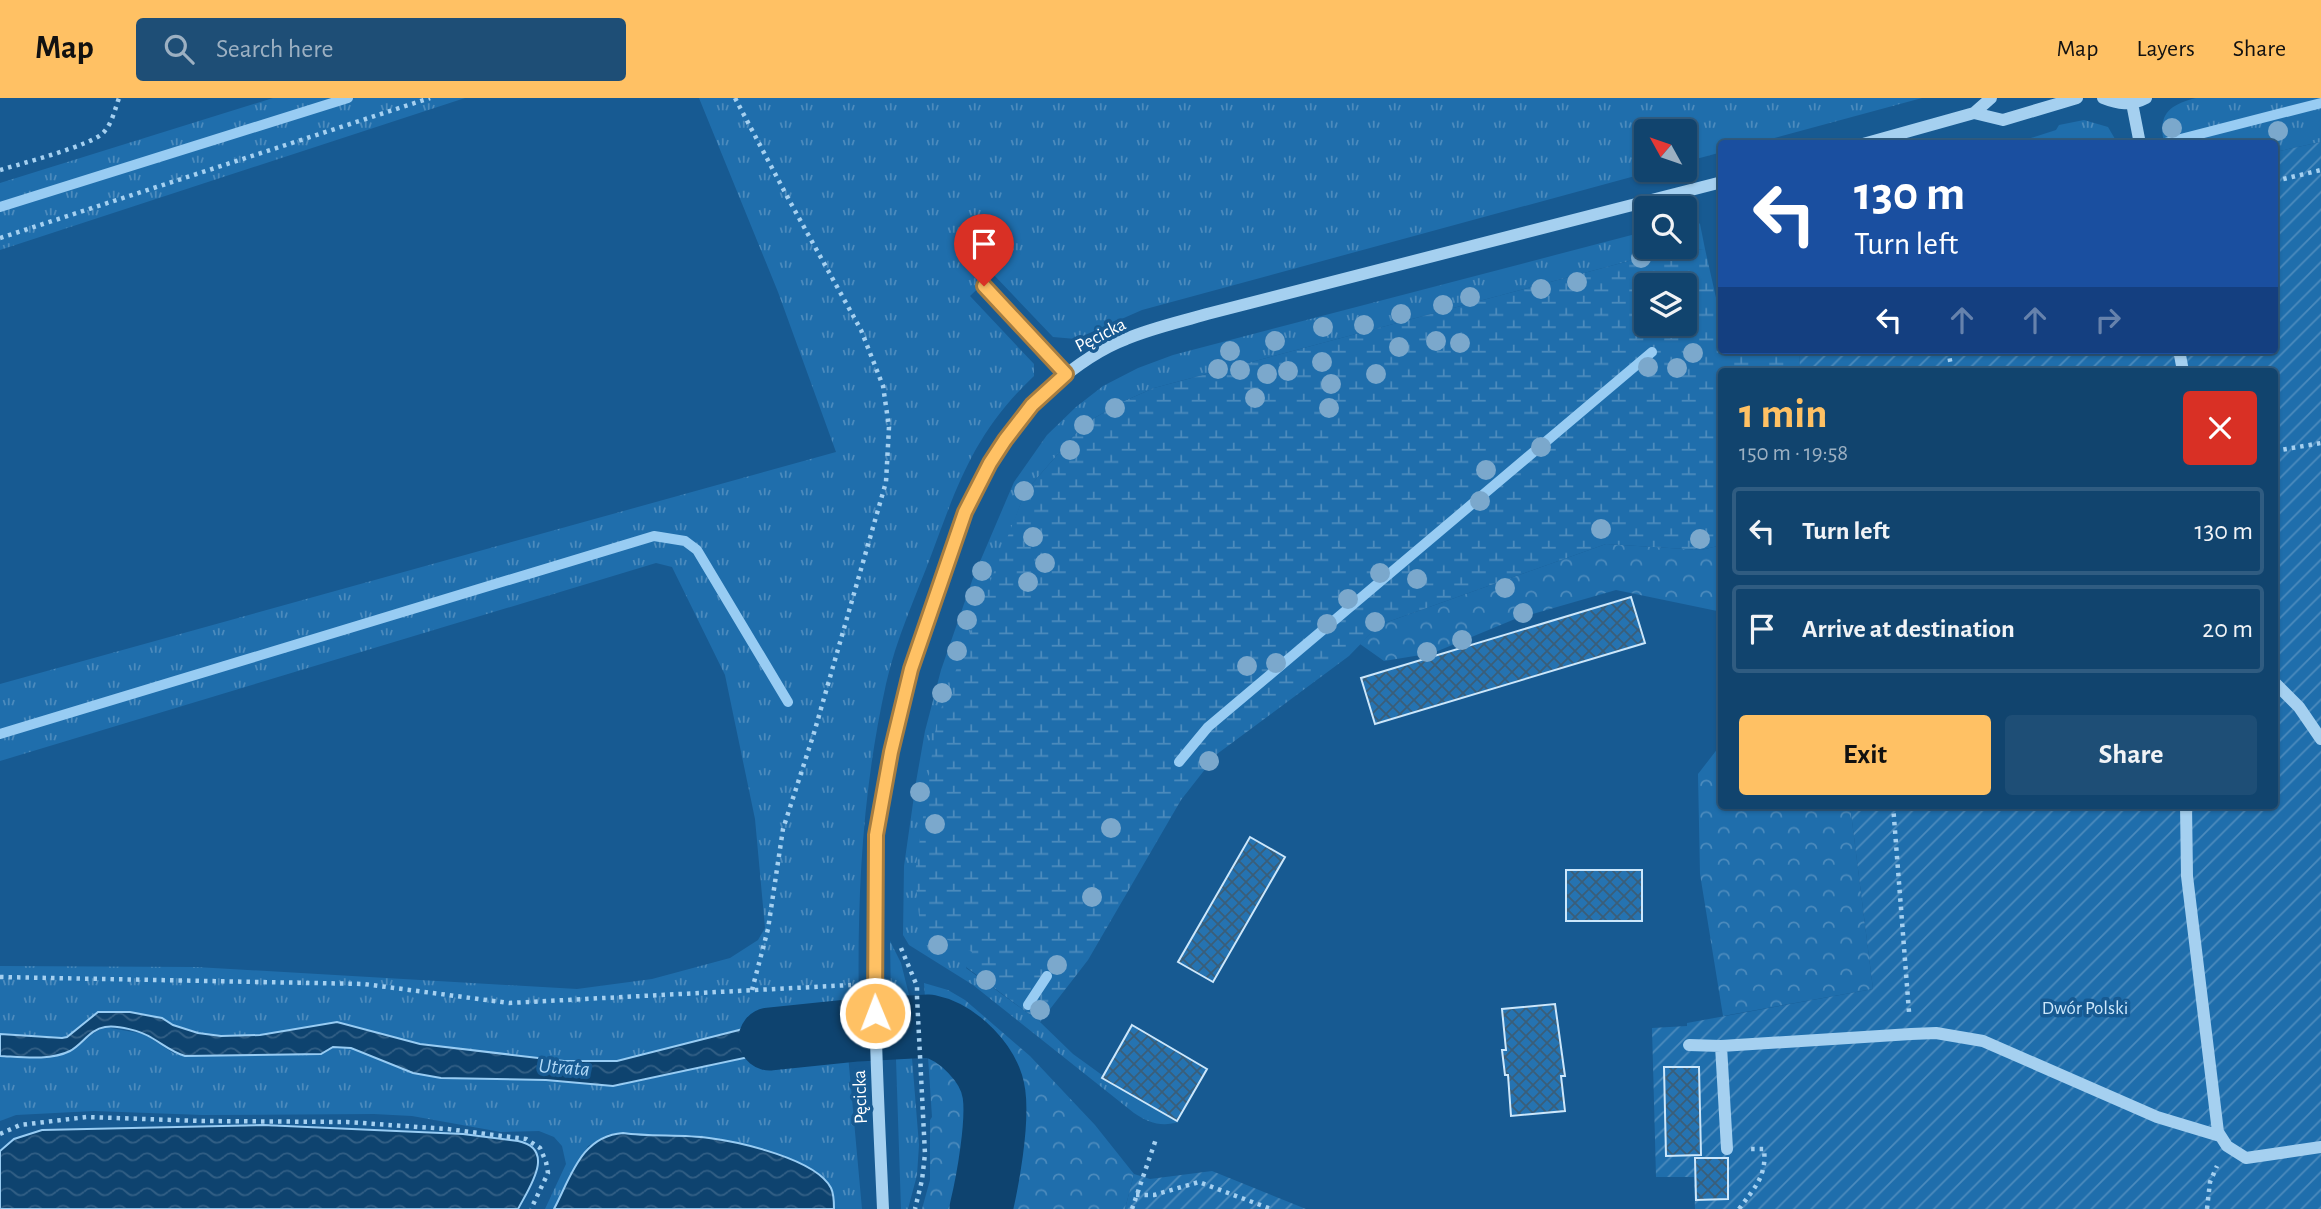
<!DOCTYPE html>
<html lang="en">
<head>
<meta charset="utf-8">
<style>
  body { margin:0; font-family:"Alegreya Sans",sans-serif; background:#1e4e76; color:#f1f3f6; height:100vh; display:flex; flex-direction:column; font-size:26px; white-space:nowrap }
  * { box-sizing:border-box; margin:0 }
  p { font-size:23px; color:#9cb0c2 }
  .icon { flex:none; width:38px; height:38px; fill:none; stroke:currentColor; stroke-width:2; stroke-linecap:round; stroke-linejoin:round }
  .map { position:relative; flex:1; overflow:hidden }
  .panel { position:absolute; left:1718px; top:270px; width:560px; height:441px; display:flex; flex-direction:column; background:#11446e; border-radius:7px; box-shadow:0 2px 5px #0004,0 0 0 2px #305c81 }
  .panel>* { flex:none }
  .top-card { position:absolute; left:1718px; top:42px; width:560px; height:214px; border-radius:7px; box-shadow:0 2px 5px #0004,0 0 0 2px #305c81; background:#1a4fa0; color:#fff; overflow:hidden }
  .needle { width:46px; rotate:310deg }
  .buttons { position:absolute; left:1634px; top:21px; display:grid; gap:14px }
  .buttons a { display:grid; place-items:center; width:63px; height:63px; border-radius:7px; background:#11446e; box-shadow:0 2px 5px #0004,0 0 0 2px #305c81; font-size:35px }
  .pin { position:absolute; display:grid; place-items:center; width:60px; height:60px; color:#fff; margin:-72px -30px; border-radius:50% 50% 50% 0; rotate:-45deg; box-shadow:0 0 7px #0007 }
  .pin .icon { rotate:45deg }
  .me { position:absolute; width:77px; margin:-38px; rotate:359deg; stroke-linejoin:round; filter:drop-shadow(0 0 5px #0008) }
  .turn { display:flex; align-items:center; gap:24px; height:147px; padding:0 21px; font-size:32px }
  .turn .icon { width:91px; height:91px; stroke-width:2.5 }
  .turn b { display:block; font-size:49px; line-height:60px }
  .lanes { display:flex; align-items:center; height:66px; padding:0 21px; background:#0003; justify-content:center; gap:35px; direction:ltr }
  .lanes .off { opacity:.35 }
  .round { display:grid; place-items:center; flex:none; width:74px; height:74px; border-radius:7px; background:#1e4e76 }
  .overview { display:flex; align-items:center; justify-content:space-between; height:119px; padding:0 21px }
  h1 { font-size:42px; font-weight:700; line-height:52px; color:#ffc164 }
  .primary-button { display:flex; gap:14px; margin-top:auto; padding:14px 21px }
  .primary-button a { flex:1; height:80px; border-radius:7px; background:#ffc164; color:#111; font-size:28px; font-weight:700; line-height:80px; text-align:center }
  .primary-button a+a { background:#1e4e76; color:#f1f3f6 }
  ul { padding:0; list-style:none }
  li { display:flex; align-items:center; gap:21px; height:88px; margin:0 14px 10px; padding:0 7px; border:4px solid #305c81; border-radius:7px }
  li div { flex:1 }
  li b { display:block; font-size:26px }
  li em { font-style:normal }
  header { display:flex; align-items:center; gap:42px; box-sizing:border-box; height:98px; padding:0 35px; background:#ffc164; color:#111 }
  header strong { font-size:33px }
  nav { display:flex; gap:38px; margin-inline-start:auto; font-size:24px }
  .search { width:490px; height:63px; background:#1e4e76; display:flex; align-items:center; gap:18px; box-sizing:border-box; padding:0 24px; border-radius:7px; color:#9cb0c2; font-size:26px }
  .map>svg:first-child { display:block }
  .grass { fill:url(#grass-tufts) }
  .forest { fill:url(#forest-crowns) }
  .wetland { fill:url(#wetland-marsh); fill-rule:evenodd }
  .garden { fill:url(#garden-furrows) }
  .water { fill:url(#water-waves); stroke:#98ccf3; stroke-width:2 }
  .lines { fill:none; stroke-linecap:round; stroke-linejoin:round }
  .stream { stroke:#98ccf3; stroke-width:10 }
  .river { stroke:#0e436f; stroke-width:63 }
  .building { fill:url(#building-cross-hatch); stroke:#cce7fb; stroke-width:2 }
  .path { stroke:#a5d0f0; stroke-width:4.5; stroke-dasharray:3.5 5; stroke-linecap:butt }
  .minor { stroke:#a5d0f0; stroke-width:12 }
  .tree { fill:#7ba8cc }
  .route-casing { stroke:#a67d41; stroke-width:18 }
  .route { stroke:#ffc164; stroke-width:12 }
  .labels { text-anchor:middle; stroke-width:7; stroke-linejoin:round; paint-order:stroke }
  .street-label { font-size:19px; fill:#fff; stroke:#175a92 }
  .park-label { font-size:19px; fill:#cce7fb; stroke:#175a92 }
  .water-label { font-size:21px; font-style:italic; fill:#b1d9f7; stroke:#175a92 }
</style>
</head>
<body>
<header>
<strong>Map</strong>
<div class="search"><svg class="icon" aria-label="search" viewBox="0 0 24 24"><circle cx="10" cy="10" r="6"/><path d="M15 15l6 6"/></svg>Search here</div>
<nav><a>Map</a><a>Layers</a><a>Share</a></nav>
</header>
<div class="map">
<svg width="2321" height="1111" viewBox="0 0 2321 1111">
  <defs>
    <pattern id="grass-tufts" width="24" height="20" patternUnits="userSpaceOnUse" patternTransform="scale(1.75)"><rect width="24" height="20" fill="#1f6eac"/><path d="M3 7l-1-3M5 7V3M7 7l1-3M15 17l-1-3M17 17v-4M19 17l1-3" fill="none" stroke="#4c8bbd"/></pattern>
    <pattern id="forest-crowns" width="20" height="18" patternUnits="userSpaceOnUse" patternTransform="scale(1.75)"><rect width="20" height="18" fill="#1f6eac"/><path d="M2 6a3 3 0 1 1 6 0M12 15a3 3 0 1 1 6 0" fill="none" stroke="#4c8bbd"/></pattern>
    <pattern id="wetland-marsh" width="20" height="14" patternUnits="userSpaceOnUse" patternTransform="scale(1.75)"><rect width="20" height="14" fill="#1f6eac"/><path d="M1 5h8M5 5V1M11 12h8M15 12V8" fill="none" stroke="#4c8bbd"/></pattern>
    <pattern id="garden-furrows" width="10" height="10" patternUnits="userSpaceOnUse" patternTransform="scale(1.75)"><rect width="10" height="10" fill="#1f6eac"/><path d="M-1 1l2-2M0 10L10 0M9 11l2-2" fill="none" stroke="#4c8bbd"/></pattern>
    <pattern id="water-waves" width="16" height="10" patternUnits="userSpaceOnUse" patternTransform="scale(1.75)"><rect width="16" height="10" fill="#0e436f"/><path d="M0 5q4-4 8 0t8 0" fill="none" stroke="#325f85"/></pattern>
    <pattern id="building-cross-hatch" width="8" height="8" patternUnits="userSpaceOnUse" patternTransform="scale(1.75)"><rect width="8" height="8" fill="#2573b1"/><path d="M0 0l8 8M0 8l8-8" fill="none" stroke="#3a5e79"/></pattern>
  </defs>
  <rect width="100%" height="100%" fill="#175a92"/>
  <path class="grass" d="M 273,0 L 465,0 L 0,152 L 0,85 Z
    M 699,0 L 1922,0 L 1756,45 L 1722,46 L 1722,54 L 1685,64 L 1685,33 L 1647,33 L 1647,72 L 1657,72 L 1142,212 L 1076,241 L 1053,239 L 993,176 L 970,198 L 1034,266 L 1034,278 C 976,333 959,382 932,455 C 916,498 896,541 886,586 C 861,699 857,804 859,919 L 816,921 L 743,931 L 616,963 L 564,963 L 419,946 L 337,924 L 260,937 L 208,937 L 182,931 L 162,920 L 130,914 L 98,914 L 67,939 L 62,940 L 0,936 L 0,868 L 196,869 L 577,891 L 652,881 L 730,860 L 758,842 L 765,830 L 755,721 L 725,577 L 672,469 L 656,465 L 0,663 L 0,586 L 836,354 L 778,194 Z
    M 2196,0 L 2321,0 L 2321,44 L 2275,54 L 2275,46 L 2164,45 C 2158,17 2168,7 2196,0 Z
    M 2084,22 L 2108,29 L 2115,41 L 2066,46 L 2012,46 L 2056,32 L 2059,27 Z
    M 1695,121 L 1700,126 L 1705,151 L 1659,155 L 1154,290 L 1122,304 L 1084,326 L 1025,394 L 1000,462 L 973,854 L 966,870 L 1040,924 L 1073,956 L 1102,977 L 1101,980 L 1179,1024 C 1161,1029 1149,1025 1134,1015 L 973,887 L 909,847 L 903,837 L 904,768 L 916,684 L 925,633 L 941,572 L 973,480 L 1014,384 L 1047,337 L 1076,309 L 1103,288 L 1138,270 L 1173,257 L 1647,133 L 1647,149 L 1685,149 L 1685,123 Z
    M 890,843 L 901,865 L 909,897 L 891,899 Z
    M 105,929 L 144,936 L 173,955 L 185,958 L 321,956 L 333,949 L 351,950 L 413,975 L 441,980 L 546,982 L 613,988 L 786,951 L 847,946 L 862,1111 L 834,1111 L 834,1106 L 813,1072 L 793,1063 L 741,1045 L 706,1040 L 650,1038 L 623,1035 L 609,1036 L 588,1048 L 554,1111 L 545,1111 L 566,1066 L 562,1048 L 554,1039 L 539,1033 L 501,1034 L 412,1018 L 374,1016 L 203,1017 L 94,1013 L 16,1017 L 0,1023 L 0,958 C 22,959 53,963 73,952 C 84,944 91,935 105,929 Z
    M 912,960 L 919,1047 L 917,1077 L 908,1111 L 901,1111 L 896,961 Z"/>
  <path class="forest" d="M 1606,446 L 1701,452 L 1722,447 L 1722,514 L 1616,492 L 1515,521 L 1433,555 L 1384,563 L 1360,546 L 1379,527 Z
    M 1722,645 L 1722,707 L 1850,707 L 1873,891 L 1723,918 L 1700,776 L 1698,676 Z
    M 924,885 L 948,892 L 965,902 L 1030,958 L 1095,1027 L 1134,1076 L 1125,1111 L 996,1111 L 1012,1033 L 1015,993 L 980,944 L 972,930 L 937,913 L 926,915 Z
    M 935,942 C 968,951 984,988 984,1020 C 984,1032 980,1046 978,1058 C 975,1076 973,1094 965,1111 L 922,1111 L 930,1082 L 930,1022 L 932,1019 L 927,944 Z"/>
  <path class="wetland" d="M 1705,151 L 1719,213 L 1722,213 L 1722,252 L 1799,252 L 1800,273 L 1722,273 L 1722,447 L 1701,452 L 1606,446 L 1379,527 L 1349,558 L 1217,656 L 1181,702 L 1088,862 L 1040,924 L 966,869 L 972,854 L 920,828 L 915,775 L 937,621 L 1025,394 L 1084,326 L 1122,304 L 1154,290 L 1659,155 ZM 1647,187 L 1685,187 L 1685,226 L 1647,226 Z"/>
  <path class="garden" d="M 2321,44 L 2321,1111 L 1695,1111 L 1694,1079 L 1656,1079 L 1652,930 L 1687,928 L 1687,925 L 1873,891 L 1850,707 L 2275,707 L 2275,273 L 1800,273 L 1799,252 L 2275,252 L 2275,54 Z
    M 1212,1073 L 1306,1111 L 1125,1111 L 1134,1076 L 1150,1081 Z"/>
  <path class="water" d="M 937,913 L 972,930 L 980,944 L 1015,993 L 1012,1033 L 996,1111 L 965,1111 C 973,1095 975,1076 978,1059 C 980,1047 983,1034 984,1021 C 985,998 974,968 957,953 C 948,945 939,941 927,944 L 926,915 Z
    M 98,914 L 130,914 L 151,918 L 162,920 L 173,927 L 198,935 L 221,938 L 260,937 L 337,924 L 420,946 L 564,963 L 617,963 L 743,931 L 816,921 L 859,919 L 859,946 L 786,951 L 613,988 L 546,982 L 441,980 L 413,975 L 351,950 L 333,949 L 321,956 L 185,958 C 172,954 164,947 152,940 C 141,933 118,927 105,929 C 90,931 82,947 70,953 C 50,963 21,959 0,958 L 0,936 L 62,940 L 67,939 Z
    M 263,1027 L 463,1036 L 518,1043 C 557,1051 529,1090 518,1111 L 0,1111 L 0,1053 L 14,1041 L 42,1032 Z
    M 623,1035 C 651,1039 681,1036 709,1040 C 740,1044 816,1061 831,1090 C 834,1096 834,1104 834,1111 L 554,1111 C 571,1079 581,1038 623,1035 Z"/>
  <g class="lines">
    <path class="stream" d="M 2165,45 L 2321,5
      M 0,109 L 348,0
      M 0,636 L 654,438 L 685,443 L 697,452 L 788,604
      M 1179,664 L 1208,629 L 1652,254
      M 1028,907 L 1047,878
      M 983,971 L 998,952"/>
    <path class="river" d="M 770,941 L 857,932 L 929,928 C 958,934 990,966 994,996 C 998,1025 988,1082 981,1111"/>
  </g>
  <path class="building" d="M 1631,499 L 1645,545 L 1375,626 L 1361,580 Z
    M 1250,739 L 1285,759 L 1213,884 L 1178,864 Z
    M 1566,772 L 1642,772 L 1642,823 L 1566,823 Z
    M 1555,906 L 1565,978 L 1561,978 L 1565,1013 L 1511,1018 L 1508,977 L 1505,977 L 1502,952 L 1506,952 L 1502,911 Z
    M 1132,927 L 1207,971 L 1177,1023 L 1102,980 Z
    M 1664,969 L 1699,969 L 1701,1057 L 1666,1058 Z
    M 1695,1060 L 1728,1060 L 1728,1101 L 1696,1102 Z"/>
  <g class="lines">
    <path class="path" d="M 735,0 L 789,102 L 861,232 L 883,288 L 889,329 L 886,384 L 814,635 L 783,731 L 768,831 L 752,892
      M 0,72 C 20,66 92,47 103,35 C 112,26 115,11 119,0
      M 2275,83 L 2321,72
      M 0,140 L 430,0
      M 1948,252 L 1952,273
      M 2275,353 L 2321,345
      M 1893,707 L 1909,914
      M 901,850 L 917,888 L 917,899 L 925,1056 L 922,1082 L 915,1111
      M 0,879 L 364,886 L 509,905 L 851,887
      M 0,1036 L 20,1027 L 87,1019 L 202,1023 L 347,1024 L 447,1031 L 526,1041 L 540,1050 L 546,1064 L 548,1075 L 531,1111
      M 1136,1097 L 1154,1097 L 1199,1084 L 1271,1111
      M 1132,1111 L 1156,1041
      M 1739,1111 C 1754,1090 1767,1079 1764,1051 L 1749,1051
      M 2207,1111 L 2210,1084 L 2217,1068"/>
    <path class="minor" d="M 2103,0 C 2118,6 2131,8 2146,0
      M 2132,5 L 2140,46
      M 1974,15 L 1991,0
      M 1863,46 L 1974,15 L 2003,22 L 2077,0
      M 984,188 L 1066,276
      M 2179,252 L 2183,273
      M 2275,585 L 2299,609 L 2321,641
      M 2186,707 L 2187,778 L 2218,1034 L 2227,1048 L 2246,1060 L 2321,1049
      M 1689,947 L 1721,948
      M 1727,1051 L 1721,948 L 1911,936 L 1936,935 L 1983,943 L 2157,1019 L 2220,1038
      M 883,1111 C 879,1021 874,931 875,841 C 875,803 872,763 877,725 C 888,641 915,560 943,480 C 967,410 993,339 1051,289 C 1073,270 1099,251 1126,241 C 1152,230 1180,224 1207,216 L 1722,84"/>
  </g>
  <g class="tree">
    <circle cx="2172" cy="30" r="10"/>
    <circle cx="2278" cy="33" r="10"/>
    <circle cx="1641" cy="160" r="10"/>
    <circle cx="1577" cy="184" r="10"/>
    <circle cx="1541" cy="191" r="10"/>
    <circle cx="1470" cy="199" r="10"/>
    <circle cx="1443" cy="207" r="10"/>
    <circle cx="1401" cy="216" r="10"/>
    <circle cx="1364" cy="227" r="10"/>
    <circle cx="1323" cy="229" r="10"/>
    <circle cx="1275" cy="243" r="10"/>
    <circle cx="1436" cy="243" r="10"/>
    <circle cx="1460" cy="245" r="10"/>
    <circle cx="1399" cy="249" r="10"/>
    <circle cx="1230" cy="253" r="10"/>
    <circle cx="1693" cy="255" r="10"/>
    <circle cx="1322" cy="264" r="10"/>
    <circle cx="1648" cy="269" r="10"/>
    <circle cx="1677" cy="270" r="10"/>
    <circle cx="1218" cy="271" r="10"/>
    <circle cx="1240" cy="272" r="10"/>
    <circle cx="1288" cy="273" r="10"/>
    <circle cx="1267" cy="276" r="10"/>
    <circle cx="1376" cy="276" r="10"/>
    <circle cx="1331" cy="286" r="10"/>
    <circle cx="1255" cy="300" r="10"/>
    <circle cx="1115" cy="310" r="10"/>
    <circle cx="1329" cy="310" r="10"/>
    <circle cx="1084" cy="327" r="10"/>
    <circle cx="1541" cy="349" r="10"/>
    <circle cx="1070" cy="352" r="10"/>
    <circle cx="1486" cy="372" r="10"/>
    <circle cx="1024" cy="393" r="10"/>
    <circle cx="1480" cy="403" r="10"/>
    <circle cx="1601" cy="431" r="10"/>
    <circle cx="1033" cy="439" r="10"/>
    <circle cx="1700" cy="441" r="10"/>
    <circle cx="1045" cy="465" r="10"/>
    <circle cx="982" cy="473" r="10"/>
    <circle cx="1380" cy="475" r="10"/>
    <circle cx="1417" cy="481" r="10"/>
    <circle cx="1028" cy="484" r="10"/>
    <circle cx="1505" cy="490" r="10"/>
    <circle cx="975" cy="498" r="10"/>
    <circle cx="1348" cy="501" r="10"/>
    <circle cx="1523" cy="515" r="10"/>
    <circle cx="967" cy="522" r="10"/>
    <circle cx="1375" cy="524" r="10"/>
    <circle cx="1327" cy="526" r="10"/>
    <circle cx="1462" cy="542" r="10"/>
    <circle cx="957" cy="553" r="10"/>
    <circle cx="1427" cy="554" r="10"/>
    <circle cx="1276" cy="565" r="10"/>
    <circle cx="1247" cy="568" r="10"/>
    <circle cx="942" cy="595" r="10"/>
    <circle cx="1209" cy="663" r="10"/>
    <circle cx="920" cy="694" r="10"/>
    <circle cx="935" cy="726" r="10"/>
    <circle cx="1111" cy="730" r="10"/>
    <circle cx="1092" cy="799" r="10"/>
    <circle cx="938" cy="847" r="10"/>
    <circle cx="1057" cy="867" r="10"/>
    <circle cx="986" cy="882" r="10"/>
    <circle cx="1040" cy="912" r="10"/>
  </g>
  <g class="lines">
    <g class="route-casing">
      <path id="route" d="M 875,915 L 876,737 L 891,654 L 911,571 L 965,414 L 990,365 L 1005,342 L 1032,307 L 1066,276 L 984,188"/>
    </g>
    <use href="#route" class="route"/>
  </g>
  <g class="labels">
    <g class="street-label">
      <text transform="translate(1100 236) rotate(-27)" y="7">Pęcicka</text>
      <text transform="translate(859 999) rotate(-92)" y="7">Pęcicka</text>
    </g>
    <g class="park-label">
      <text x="2085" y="916">Dwór Polski</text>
    </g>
    <g class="water-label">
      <text transform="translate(564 969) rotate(4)" y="7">Utrata</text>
    </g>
  </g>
</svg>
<div class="buttons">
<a><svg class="needle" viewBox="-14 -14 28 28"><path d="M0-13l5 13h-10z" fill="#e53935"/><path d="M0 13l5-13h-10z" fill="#9cb0c2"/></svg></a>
<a><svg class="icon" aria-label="search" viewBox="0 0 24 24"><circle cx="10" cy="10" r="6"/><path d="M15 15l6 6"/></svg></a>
<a><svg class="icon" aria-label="layers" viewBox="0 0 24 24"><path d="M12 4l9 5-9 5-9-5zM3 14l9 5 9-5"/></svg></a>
</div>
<div class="pin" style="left:984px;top:188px;background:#d93025"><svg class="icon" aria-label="arrive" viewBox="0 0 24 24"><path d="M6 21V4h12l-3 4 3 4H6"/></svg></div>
<svg class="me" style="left:875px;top:915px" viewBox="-20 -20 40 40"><circle r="17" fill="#ffc164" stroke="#fff" stroke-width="3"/><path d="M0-11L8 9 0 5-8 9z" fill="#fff"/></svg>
<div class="top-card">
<div class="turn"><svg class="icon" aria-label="left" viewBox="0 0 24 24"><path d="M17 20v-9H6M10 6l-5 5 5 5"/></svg><div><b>130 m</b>Turn left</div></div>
<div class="lanes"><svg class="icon" aria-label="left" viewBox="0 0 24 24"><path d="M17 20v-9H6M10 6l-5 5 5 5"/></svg><svg class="icon off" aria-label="ahead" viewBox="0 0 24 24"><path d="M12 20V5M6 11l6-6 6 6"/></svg><svg class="icon off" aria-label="ahead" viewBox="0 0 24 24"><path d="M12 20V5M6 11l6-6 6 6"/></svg><svg class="icon off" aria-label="right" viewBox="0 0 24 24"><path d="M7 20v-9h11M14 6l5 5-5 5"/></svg></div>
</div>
<section class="panel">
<div class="overview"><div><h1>1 min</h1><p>150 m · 19:58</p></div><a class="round" style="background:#d93025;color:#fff"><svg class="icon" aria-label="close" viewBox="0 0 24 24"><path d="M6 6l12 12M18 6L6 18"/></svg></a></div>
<ul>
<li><svg class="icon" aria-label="left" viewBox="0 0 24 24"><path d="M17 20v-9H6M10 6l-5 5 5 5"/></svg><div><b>Turn left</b></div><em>130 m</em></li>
<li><svg class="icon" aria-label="arrive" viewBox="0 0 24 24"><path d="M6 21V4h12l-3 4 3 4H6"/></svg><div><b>Arrive at destination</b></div><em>20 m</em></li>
</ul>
<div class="primary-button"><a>Exit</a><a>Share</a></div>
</section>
</div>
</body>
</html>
